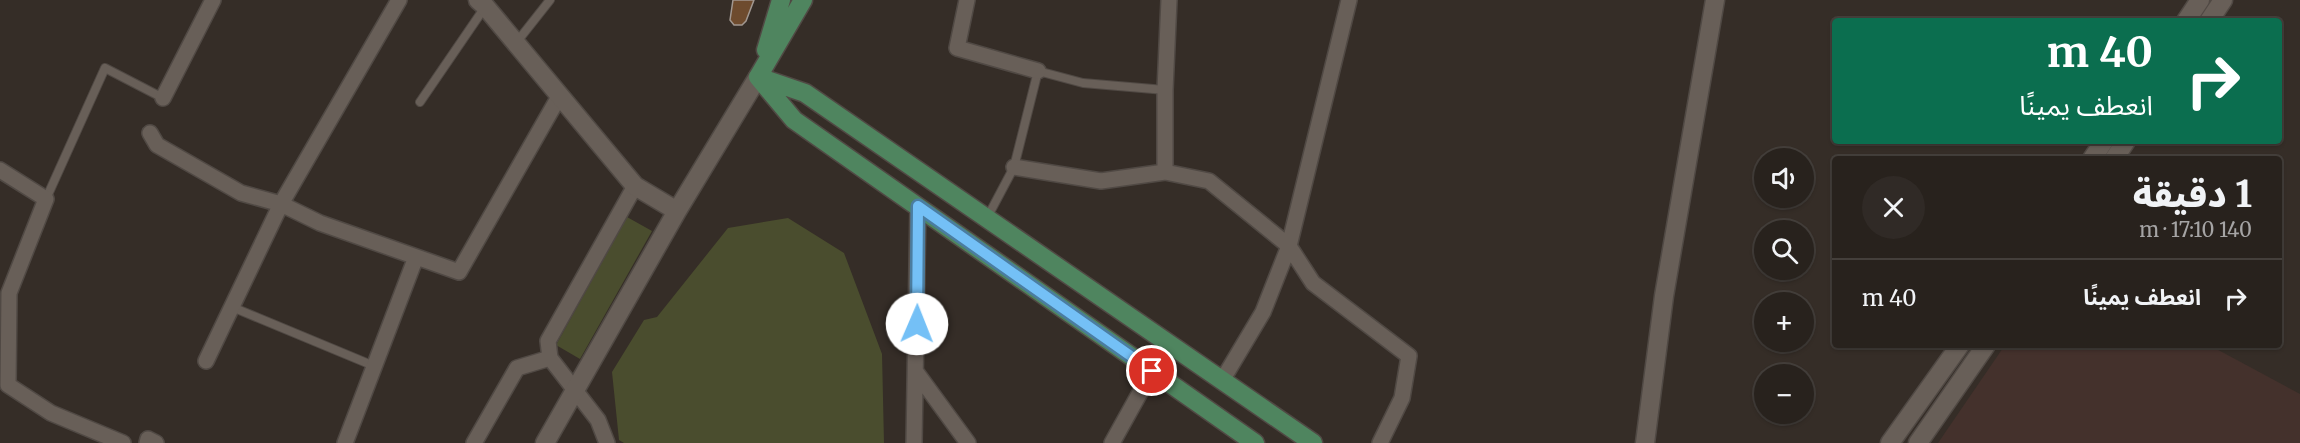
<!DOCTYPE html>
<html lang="ar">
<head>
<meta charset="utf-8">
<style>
  body { margin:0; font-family:Merriweather,"Noto Sans Arabic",serif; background:#302a26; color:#f1f3f6; direction:rtl; height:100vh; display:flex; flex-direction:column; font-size:22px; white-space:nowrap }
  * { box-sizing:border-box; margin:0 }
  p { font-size:20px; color:#a5a4a4 }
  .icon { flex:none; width:33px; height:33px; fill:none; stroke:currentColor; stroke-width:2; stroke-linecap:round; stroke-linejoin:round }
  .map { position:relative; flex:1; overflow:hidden; direction:ltr }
  .panel { position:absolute; left:1832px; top:156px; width:450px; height:192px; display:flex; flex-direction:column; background:#28221d; border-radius:6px; box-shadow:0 2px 4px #0004,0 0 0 2px #443f3b; direction:rtl }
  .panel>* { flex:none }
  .hud { position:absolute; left:1832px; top:18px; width:450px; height:126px; border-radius:6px; box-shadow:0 2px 4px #0004,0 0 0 2px #443f3b; direction:rtl; background:#0b6e4f; color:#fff; overflow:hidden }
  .controls { position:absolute; left:1754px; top:148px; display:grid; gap:12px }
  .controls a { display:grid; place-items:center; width:60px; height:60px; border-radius:50%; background:#28221d; box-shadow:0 2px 4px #0004,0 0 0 2px #443f3b; font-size:30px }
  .pin { position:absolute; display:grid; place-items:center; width:51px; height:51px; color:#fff; margin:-26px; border:3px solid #fff; border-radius:50%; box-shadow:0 2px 6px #0007 }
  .me { position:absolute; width:66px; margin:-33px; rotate:1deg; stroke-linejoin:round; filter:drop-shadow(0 0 4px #0008) }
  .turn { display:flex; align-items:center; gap:21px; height:126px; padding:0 30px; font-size:27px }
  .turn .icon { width:78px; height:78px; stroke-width:2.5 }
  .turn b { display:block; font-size:42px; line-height:51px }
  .round { display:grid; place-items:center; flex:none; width:63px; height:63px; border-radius:32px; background:#302a26 }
  .headline { display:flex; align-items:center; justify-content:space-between; height:102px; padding:0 30px }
  h1 { font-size:36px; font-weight:800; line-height:45px }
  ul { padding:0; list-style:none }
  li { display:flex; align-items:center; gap:18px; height:78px; padding:0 30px; border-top:2px solid #443f3b }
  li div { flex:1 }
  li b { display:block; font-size:22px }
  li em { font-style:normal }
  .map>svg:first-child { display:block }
  .industrial { fill:#44312c }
  .green { fill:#4a4d2e }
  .building { fill:#6e4b2e; stroke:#a19790; stroke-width:1.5 }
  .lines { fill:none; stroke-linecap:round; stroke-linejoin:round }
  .lane-casing { stroke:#504944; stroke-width:10 }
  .street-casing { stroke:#504944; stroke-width:18 }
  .secondary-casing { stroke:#504944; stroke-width:21 }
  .primary-casing { stroke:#504944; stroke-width:21 }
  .lane { stroke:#685f58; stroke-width:8 }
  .street { stroke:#685f58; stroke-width:15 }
  .secondary { stroke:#685f58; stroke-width:18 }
  .primary { stroke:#4f855f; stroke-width:18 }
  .route-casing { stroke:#4b7da0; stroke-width:15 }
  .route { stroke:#74c0f6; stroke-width:10 }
</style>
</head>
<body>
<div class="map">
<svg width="2300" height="443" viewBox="0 0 2300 443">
  <rect width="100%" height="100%" fill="#352d27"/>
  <path class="industrial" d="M 2005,345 L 2209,345 L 2300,394 L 2300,443 L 1938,443 Z"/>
  <path class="green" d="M 627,217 L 652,231 L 580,359 L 556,345 Z
    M 788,218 L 844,253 L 882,354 L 884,443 L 624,443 L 619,440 L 612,372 L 644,320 L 657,317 L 728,228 Z"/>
  <path class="building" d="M 733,0 L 754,0 L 746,21 L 742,25 L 734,25 L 730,20 Z"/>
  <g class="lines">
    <g class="lane-casing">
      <path id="lane" d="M 516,43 L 550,0
        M 420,102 L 485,7
        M 46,199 L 105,68 L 163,98
        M 987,218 L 1014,167 L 1038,71 L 1083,83 L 1165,90
        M 232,307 L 374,366"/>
    </g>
    <g class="street-casing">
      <path id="street" d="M 967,0 L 957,48 L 1038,71
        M 1169,0 L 1165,90 L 1165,172 L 1209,181 L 1289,246 L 1313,283 L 1409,356 L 1402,398 L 1380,443
        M 163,98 L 213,0
        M 150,133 L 157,145 L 241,193 L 281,204 L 320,223 L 459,272 L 560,95
        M 1014,167 L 1101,181 L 1165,172
        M 0,170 L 46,199 L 9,293 L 8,385 L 51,413 L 123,443
        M 206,361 L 281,204 L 399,0
        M 916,372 L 968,443
        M 1223,379 L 1263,312 L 1289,246 L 1349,0
        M 147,443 L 148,439 L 156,443
        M 345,443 L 416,257
        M 474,443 L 517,368 L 550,358
        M 607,443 L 598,420 L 550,358 L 548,341 L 635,186
        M 914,443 L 918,206
        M 1112,443 L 1152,371"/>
    </g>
    <g class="secondary-casing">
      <path id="secondary" d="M 478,0 L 485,6 L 635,186 L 677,211
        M 2186,21 L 2200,0
        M 2209,21 L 2223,0
        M 2092,159 L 2104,141
        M 2114,159 L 2126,141
        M 545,443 L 677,211 L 758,77
        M 1645,443 L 1664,296 L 1715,0
        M 1890,443 L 1960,345
        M 1918,443 L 1986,345"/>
    </g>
    <g class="primary-casing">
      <path id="primary" d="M 766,50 L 781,0
        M 758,77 L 805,93 L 1313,443
        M 758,77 L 794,120 L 1255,443
        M 758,77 L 803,0"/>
    </g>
    <use href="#lane" class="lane"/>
    <use href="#street" class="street"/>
    <use href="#secondary" class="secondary"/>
    <use href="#primary" class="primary"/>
  </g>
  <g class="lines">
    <g class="route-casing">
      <path id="route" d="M 917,324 L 918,206 L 1152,371"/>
    </g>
    <use href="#route" class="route"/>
  </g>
</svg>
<div class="controls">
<a><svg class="icon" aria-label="sound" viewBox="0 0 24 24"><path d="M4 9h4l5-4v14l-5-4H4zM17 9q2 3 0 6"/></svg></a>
<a><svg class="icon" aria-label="search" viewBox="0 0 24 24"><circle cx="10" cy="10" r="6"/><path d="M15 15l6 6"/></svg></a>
<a>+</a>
<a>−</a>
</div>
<div class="pin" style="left:1152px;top:371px;background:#d93025"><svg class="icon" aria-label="arrive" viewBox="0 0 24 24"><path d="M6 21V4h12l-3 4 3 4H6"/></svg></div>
<svg class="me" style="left:917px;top:324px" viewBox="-20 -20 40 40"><circle r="19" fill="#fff"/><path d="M0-13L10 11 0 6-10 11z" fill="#74c0f6"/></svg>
<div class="hud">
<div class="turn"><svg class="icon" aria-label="right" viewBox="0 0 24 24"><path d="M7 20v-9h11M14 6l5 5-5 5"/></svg><div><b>40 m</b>انعطف يمينًا</div></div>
</div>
<section class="panel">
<div class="headline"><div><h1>1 دقيقة</h1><p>140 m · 17:10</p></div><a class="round"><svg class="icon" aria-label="close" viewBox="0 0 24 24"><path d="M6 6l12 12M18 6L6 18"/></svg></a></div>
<ul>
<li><svg class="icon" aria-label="right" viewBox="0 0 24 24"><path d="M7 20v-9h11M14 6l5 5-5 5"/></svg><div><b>انعطف يمينًا</b></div><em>40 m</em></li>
</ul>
</section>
</div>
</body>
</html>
